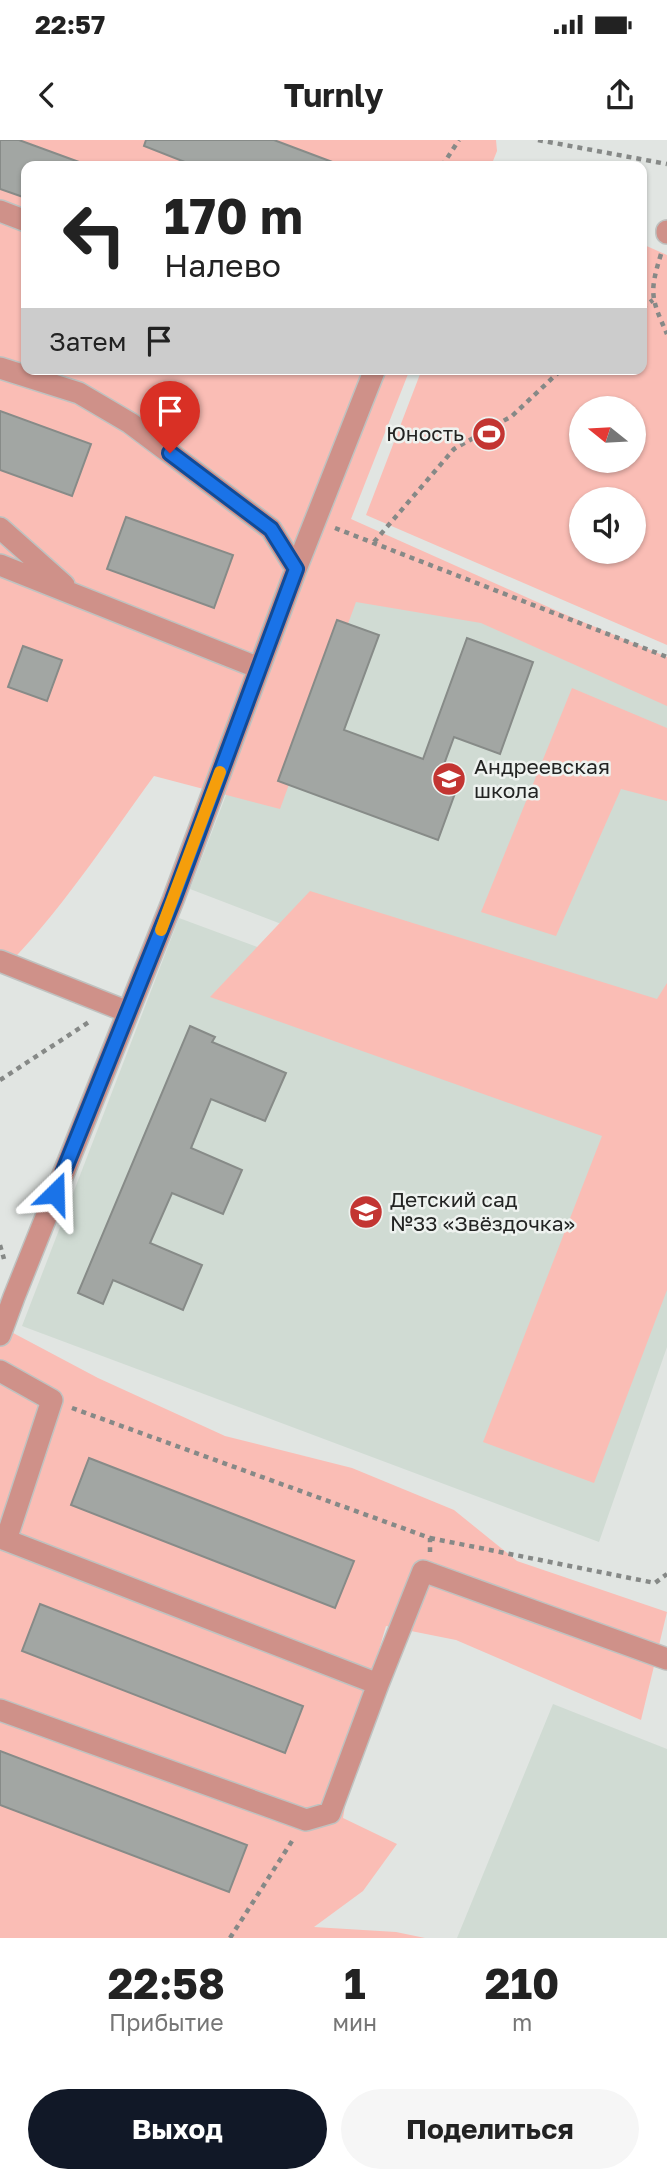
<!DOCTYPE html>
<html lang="ru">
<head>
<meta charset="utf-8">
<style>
  body { margin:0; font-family:"Golos Text",sans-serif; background:#f6f6f6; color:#222; height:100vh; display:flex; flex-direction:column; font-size:26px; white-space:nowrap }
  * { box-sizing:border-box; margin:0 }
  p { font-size:23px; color:#767676 }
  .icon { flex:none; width:38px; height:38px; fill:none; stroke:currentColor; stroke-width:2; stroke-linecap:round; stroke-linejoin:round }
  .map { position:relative; height:1798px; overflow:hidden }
  .details { display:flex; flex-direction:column; background:#fff; flex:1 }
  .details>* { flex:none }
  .hud { position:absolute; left:21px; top:21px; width:626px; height:214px; border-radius:14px; box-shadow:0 2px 5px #0004; background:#fff; color:#222; overflow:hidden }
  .needle { width:46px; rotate:288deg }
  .tools { position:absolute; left:569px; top:256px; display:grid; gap:14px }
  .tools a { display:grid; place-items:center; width:77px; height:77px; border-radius:50%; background:#fff; box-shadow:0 2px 5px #0004; font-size:35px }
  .pin { position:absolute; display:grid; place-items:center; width:60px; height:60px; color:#fff; margin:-72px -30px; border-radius:50% 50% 50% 0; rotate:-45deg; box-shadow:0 0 7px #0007 }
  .pin .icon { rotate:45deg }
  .me { position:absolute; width:77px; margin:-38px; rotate:22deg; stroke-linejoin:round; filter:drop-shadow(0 0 5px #0008) }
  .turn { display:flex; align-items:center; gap:24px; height:147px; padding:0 28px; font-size:32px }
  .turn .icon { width:91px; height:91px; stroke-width:2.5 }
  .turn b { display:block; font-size:49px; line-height:60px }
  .then { display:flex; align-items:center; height:66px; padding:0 28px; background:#0003; gap:14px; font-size:26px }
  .eta { display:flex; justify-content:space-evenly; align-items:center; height:119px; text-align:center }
  .eta b { font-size:42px; font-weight:700; line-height:49px }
  .action { display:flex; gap:14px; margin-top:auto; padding:14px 28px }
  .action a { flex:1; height:80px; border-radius:42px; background:#111827; color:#fff; font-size:28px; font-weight:700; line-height:80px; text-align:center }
  .action a+a { background:#f6f6f6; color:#222 }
  .status { display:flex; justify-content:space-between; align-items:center; height:49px; padding:0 35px; background:#fff; direction:ltr }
  .status svg { height:19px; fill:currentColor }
  header { display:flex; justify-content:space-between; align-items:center; height:91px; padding:0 28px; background:#fff; font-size:32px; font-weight:700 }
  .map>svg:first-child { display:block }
  .built { fill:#d0dbd3 }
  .green { fill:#fabdb5; fill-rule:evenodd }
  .building { fill:#a2a6a3; stroke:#878b88; stroke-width:2 }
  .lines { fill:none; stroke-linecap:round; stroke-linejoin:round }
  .minor-casing { stroke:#bfc2c0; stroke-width:24 }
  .path { stroke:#868987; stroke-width:4.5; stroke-dasharray:5 5; stroke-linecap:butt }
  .minor { stroke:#cf9189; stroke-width:21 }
  .route-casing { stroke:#114b97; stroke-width:18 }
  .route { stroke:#1a73e8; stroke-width:12 }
  .slow { stroke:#f59e0b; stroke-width:12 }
  .labels { text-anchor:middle; stroke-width:5; stroke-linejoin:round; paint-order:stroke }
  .poi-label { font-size:21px; fill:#232423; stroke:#eef2ef; text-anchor:start }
</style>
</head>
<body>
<div class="status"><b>22:57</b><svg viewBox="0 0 49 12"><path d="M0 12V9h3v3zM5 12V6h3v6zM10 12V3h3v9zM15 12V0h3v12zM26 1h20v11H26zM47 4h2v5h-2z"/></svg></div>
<header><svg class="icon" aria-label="back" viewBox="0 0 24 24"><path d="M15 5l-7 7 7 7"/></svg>Turnly<svg class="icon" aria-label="share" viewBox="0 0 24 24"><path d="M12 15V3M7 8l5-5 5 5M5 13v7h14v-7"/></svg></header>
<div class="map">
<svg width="667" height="1798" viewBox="0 0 667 1798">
  <rect width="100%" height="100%" fill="#e1e5e2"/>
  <path class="built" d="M 325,397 L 667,529 L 667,932 L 190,749 Z
    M 179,778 L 667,958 L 667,1207 L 599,1402 L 22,1186 Z
    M 553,1564 L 667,1609 L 667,1798 L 457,1798 Z"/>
  <path class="green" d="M 0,0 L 496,0 L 497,11 L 491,26 L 26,26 L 26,229 L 410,229 L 351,379 L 564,474 L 667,517 L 667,566 L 481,483 L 356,462 L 280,669 L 154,636 C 105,703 59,774 0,833 Z
    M 642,104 L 667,115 L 667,505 L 366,375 L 422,229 L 642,229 ZM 581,268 L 634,268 L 634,320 L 581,320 ZM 581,359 L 634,359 L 634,411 L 581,411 Z
    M 572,548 L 667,588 L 667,661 L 621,649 L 556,796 L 481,772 Z
    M 310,751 L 657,859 L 667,843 L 667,1150 L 594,1343 L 483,1302 L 602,996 L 210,857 Z
    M 0,1186 L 98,1238 L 225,1296 L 352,1328 L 454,1370 L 517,1421 L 667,1472 L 641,1580 L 456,1500 L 386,1486 L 361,1571 L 343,1678 L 397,1704 L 363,1751 L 314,1787 L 396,1792 L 425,1798 L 0,1798 Z"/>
  <path class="building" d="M 0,0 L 19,0 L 90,26 L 26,26 L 26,58 L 0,49 Z
    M 146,0 L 274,0 L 343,26 L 195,26 L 144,6 Z
    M 0,271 L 91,304 L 72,356 L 0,330 Z
    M 126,377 L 233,415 L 214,468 L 107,429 Z
    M 337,480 L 379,495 L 344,590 L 423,619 L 467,498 L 533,522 L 500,614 L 454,597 L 443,627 L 462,634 L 438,700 L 278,641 Z
    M 23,506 L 62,520 L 47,561 L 8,547 Z
    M 190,886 L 215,897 L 212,902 L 286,933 L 265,981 L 211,959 L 191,1008 L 242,1030 L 223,1074 L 172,1053 L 150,1103 L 202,1125 L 183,1170 L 113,1140 L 103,1164 L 78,1153 Z
    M 89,1318 L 354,1421 L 335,1468 L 71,1365 Z
    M 40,1464 L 303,1566 L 285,1613 L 22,1511 Z
    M 0,1611 L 247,1705 L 229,1752 L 0,1665 Z"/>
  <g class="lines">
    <g class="minor-casing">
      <path id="minor" d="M 0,71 L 26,81
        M 667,91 L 667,93
        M 0,228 L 79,253 L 130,283 L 271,389 L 296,429
        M 0,388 L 64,445
        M 0,425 L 259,528
        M 0,821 L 128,872
        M 0,1195 L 14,1157 L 173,760 L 296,429 L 375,229
        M 0,1231 L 52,1260 L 6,1400 L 378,1544
        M 0,1570 L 306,1680 L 330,1673 L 378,1544 L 423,1431 L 667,1519"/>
    </g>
    <path class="path" d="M 538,0 L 667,24
      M 442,26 L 459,0
      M 661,114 C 649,153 651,158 667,194
      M 642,168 L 653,160
      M 335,388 L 667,517
      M 374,402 L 454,309 L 512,276 L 562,229
      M 0,940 L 89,882
      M 0,1105 L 4,1119
      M 72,1268 L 430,1398 L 430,1412
      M 430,1398 L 655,1443 L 667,1434
      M 230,1798 L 294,1698"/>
    <use href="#minor" class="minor"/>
  </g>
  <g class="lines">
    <g class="route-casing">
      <path id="route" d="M 55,1053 L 173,760 L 296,429 L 271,389 L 170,313"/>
    </g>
    <use href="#route" class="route"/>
    <path class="slow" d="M 161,790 L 220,632"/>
  </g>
  <defs>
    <g id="stadium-disc" transform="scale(1.75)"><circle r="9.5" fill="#c33532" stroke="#eef2ef"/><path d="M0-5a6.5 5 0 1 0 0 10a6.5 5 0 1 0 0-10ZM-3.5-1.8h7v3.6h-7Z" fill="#fff"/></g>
    <g id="school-disc" transform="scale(1.75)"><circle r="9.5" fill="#c33532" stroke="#eef2ef"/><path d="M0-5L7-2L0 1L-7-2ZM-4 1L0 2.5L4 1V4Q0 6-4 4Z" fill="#fff"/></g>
  </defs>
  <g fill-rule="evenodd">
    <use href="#stadium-disc" x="489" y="294"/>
    <use href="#school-disc" x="449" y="639"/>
    <use href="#school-disc" x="366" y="1072"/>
  </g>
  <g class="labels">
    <g class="poi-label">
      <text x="464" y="301" text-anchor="end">Юность</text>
      <text x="474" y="634">Андреевская<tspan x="474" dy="24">школа</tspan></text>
      <text x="390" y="1067">Детский сад<tspan x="390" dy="24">№33 «Звёздочка»</tspan></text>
    </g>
  </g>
</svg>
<div class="tools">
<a><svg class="needle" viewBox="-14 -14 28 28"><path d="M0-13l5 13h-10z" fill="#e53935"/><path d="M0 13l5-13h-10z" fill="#767676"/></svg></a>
<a><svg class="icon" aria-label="sound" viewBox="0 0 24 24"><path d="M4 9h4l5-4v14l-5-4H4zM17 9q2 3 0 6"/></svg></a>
</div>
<div class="pin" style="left:170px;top:313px;background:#d93025"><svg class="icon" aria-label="arrive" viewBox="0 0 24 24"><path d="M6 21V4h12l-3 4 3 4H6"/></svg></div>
<svg class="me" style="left:55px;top:1053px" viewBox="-20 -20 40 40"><path d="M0-17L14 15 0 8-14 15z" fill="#1a73e8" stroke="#fff" stroke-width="4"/></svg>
<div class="hud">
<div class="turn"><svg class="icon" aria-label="left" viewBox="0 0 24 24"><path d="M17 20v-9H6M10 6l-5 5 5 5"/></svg><div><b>170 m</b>Налево</div></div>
<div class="then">Затем<svg class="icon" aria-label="arrive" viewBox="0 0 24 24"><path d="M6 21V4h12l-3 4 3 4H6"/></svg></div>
</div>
</div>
<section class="details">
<div class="eta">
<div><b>22:58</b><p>Прибытие</p></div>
<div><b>1</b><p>мин</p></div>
<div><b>210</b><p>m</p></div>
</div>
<div class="action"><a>Выход</a><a>Поделиться</a></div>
</section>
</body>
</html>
